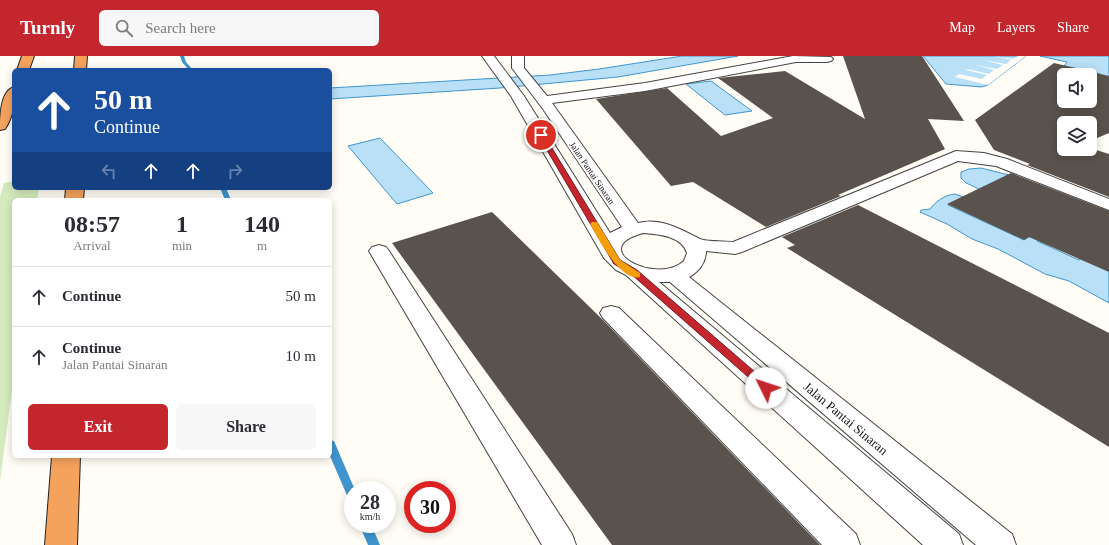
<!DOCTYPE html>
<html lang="en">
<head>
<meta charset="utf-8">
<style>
  body { margin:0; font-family:"Times New Roman",serif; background:#f7f7f7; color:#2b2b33; height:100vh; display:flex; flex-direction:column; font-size:15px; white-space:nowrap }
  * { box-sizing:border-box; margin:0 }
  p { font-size:13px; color:#7c7c81 }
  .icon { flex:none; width:22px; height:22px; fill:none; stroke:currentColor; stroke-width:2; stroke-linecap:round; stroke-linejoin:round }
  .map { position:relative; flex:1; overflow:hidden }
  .panel { position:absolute; left:12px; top:142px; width:320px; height:260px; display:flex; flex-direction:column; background:#fff; border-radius:6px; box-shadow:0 2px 10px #0003 }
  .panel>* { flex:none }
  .hud { position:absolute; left:12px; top:12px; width:320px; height:122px; border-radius:6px; box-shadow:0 2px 10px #0003; background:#1a4fa0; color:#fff; overflow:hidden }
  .controls { position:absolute; left:1057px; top:12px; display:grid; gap:8px }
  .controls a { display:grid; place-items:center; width:40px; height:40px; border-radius:6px; background:#fff; box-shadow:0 2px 10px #0003; font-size:20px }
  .speed { position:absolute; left:344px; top:425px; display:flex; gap:8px; font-size:20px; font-weight:700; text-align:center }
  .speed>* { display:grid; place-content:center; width:52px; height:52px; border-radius:50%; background:#fff; box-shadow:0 2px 10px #0003; line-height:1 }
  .speed small { font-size:10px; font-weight:400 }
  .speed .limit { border:6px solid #d22; background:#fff; color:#111 }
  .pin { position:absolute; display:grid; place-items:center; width:34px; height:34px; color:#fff; margin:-17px; border:2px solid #fff; border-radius:50%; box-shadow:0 1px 4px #0007 }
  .me { position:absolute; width:44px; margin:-22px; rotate:311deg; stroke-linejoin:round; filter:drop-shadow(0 0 3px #0008) }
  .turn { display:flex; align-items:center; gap:14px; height:84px; padding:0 16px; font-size:18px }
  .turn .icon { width:52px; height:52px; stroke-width:2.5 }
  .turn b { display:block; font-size:28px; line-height:34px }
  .lanes { display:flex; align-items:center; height:38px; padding:0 16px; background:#0003; justify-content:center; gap:20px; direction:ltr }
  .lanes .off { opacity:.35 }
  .eta { display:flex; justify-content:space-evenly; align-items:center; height:68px; text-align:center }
  .eta b { font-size:24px; font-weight:600; line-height:28px }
  .button { display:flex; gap:8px; margin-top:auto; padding:8px 16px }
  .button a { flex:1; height:46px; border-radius:6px; background:#c4262e; color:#fff; font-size:16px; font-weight:600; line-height:46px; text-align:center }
  .button a+a { background:#f7f7f7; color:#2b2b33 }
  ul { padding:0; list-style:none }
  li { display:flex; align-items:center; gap:12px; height:60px; padding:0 16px; border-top:1px solid #e1e1e2 }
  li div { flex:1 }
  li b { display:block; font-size:15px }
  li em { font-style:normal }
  header { display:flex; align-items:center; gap:24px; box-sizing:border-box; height:56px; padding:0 20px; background:#c4262e; color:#fff }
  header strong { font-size:19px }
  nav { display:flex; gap:22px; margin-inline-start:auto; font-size:14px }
  .search { width:280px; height:36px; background:#f7f7f7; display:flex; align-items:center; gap:10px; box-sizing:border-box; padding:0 14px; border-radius:6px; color:#7c7c81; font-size:15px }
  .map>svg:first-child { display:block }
  .green { fill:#d5ebbd }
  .water { fill:#b9e0f7; stroke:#3f96cf }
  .pier { fill:#fffdf5 }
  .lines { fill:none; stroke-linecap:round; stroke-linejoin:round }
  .stream { fill:#3f96cf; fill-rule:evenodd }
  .building { fill:#5a524d; fill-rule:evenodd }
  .street-casing { stroke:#444; stroke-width:2 }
  .highway-casing { stroke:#222; stroke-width:2 }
  .street { fill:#fff; fill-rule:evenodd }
  .highway { fill:#f5a25d; fill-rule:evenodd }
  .route { fill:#c4262e; stroke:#7f191e }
  .slow { fill:#f59e0b }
  .labels { text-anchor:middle; stroke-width:4; stroke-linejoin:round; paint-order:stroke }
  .far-street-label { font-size:9px; fill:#111; stroke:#fff }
  .near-street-label { font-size:13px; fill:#111; stroke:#fff }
</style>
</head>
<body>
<header>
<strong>Turnly</strong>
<div class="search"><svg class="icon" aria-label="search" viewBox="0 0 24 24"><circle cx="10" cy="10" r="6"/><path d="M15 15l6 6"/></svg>Search here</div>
<nav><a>Map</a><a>Layers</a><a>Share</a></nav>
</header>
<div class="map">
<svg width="1109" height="489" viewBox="0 0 1109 489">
  <rect width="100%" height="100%" fill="#fffdf5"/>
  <path class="green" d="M 14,125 L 14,132 L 39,132 L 37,144 L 14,144 L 14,319 L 0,425 L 0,141 L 4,127 Z"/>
  <path class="water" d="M 682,0 L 738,0 L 618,21 L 500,32 L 330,43 L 330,32 L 550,19 L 599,13 Z
    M 923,0 L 1026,0 L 988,29 L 981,31 L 946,28 Z
    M 1040,0 L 1109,0 L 1109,23 L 1097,17 L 1064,10 L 1067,6 Z
    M 711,25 L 752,55 L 725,59 L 686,28 Z
    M 380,82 L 433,137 L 397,148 L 348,90 Z
    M 981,112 L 1013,120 L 979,133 L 966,127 L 961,122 L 961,116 L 969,113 Z
    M 955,138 L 963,141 L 948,149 L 1024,184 L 1042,173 L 1037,185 L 1079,204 L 1095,192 L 1109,216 L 1109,247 L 1069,225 L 1045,218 L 998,193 L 972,183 L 947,168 L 920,156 L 921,154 L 930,153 C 936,145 945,139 955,138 Z"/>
  <path class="pier" d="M 994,0 L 1013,3 L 1018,0 L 1026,0 L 988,29 L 955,21 L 959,18 L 982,23 L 987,19 L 966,14 L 968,13 L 989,18 L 994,14 L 975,9 L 997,13 L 1003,9 L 983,4 L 1006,8 L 1011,4 Z"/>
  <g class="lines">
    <path class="stream" d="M 180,0 L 184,0 L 186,6 L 193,14 L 189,14 L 182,6 Z
      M 220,132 L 226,132 L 231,144 L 225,144 Z
      M 330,384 L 334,385 L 355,434 L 353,434 L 353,446 L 349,444 L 330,400 Z
      M 359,468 L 371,468 L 380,489 L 368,489 Z"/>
  </g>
  <path class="building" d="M 843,0 L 922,0 L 964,65 L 928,63 L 945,93 L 838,139 L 841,140 L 766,171 L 693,126 L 671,130 L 596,43 L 667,32 L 721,80 L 773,62 L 718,22 L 785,15 L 865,63 Z
    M 1054,7 L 1109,20 L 1109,77 L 1090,85 L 1090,67 L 1064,67 L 1064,93 L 1090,92 L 1109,98 L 1109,141 L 1027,109 L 1030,108 L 994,94 L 975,64 ZM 1064,19 L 1090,19 L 1090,45 L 1064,45 Z
    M 1011,117 L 1109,155 L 1109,216 L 1029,181 L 1024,184 L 947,148 Z
    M 858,149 L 1109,277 L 1109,391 L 787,192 L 795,189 L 782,181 Z
    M 492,156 L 603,264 L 820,489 L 612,489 L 392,187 Z"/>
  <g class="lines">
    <g class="street-casing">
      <path id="street" d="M 482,0 L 494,0 L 524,40 L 610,177 L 622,171 L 543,53 L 512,12 L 512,0 L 524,0 L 524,12 L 547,40 L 645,27 L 793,0 L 831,1 L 833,3 L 831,5 L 827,6 L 796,6 L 645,35 L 552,47 L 638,167 C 659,161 681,173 698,182 C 704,186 725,185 733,186 L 956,95 L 984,97 L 1007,103 L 1109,143 L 1109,154 L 996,110 L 958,105 L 742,196 L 735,198 L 706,195 C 706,206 699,216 689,221 L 1012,478 L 1016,489 L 976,489 L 670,226 L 659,226 L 959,478 L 963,489 L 923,489 L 626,219 L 616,214 L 604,202 L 511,40 ZM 643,177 C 658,178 682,180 687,197 L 684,205 C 657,230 585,193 643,177 Z
        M 379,189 L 386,191 L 389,195 L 572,478 L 576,489 L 542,489 L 369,195 L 372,191 Z
        M 611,250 L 619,252 L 856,478 L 860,489 L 822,489 L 603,262 L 600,257 L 603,252 Z"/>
    </g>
    <g class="highway-casing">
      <path id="highway" d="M 22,0 L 34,0 L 29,14 L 17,14 Z
        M 75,0 L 87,0 L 86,14 L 74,14 Z
        M 14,31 C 14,46 14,60 5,73 L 0,74 C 0,62 0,35 14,31 Z
        M 66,132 L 84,132 L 83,144 L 65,144 Z
        M 52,400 L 80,400 L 77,489 L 45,489 Z"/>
    </g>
    <use href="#street" class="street"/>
    <use href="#highway" class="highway"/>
  </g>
  <path class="route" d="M 538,78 L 544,79 L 620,204 L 637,214 L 770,329 L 772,332 L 770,334 L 763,334 L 631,218 L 614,208 L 538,79 Z"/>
  <path class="slow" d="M 592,166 L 597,166 L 620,204 L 640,217 L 640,221 C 620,226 598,182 590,168 Z"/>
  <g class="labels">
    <g class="far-street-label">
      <text transform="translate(592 117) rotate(56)" y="3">Jalan Pantai Sinaran</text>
    </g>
    <g class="near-street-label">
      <text transform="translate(846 362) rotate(40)" y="5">Jalan Pantai Sinaran</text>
    </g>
  </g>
</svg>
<div class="controls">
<a><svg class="icon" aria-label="sound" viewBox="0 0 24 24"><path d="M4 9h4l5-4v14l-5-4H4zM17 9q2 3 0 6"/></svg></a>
<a><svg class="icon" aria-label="layers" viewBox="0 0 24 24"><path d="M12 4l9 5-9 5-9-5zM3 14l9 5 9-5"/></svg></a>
</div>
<div class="speed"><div>28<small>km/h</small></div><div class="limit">30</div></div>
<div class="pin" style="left:541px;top:79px;background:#d93025"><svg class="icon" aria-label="arrive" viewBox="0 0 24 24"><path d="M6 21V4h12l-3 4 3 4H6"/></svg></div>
<svg class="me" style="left:766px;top:332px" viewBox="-20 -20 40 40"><circle r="19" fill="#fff"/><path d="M0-13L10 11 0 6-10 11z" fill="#c4262e"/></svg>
<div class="hud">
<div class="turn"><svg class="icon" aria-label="ahead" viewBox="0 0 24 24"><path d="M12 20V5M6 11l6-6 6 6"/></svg><div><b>50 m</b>Continue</div></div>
<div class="lanes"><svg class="icon off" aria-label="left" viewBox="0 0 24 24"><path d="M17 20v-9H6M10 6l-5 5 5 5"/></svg><svg class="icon" aria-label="ahead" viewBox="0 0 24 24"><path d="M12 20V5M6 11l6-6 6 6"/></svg><svg class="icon" aria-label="ahead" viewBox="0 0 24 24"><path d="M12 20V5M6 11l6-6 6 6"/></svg><svg class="icon off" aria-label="right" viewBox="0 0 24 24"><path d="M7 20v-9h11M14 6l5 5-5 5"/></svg></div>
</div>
<section class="panel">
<div class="eta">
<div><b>08:57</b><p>Arrival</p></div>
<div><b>1</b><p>min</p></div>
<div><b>140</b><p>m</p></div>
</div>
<ul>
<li><svg class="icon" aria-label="ahead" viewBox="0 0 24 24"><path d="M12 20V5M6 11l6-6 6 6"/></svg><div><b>Continue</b></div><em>50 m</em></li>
<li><svg class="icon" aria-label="ahead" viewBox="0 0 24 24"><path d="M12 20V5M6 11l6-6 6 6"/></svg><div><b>Continue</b><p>Jalan Pantai Sinaran</p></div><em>10 m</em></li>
</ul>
<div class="button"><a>Exit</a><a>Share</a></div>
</section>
</div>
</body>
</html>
